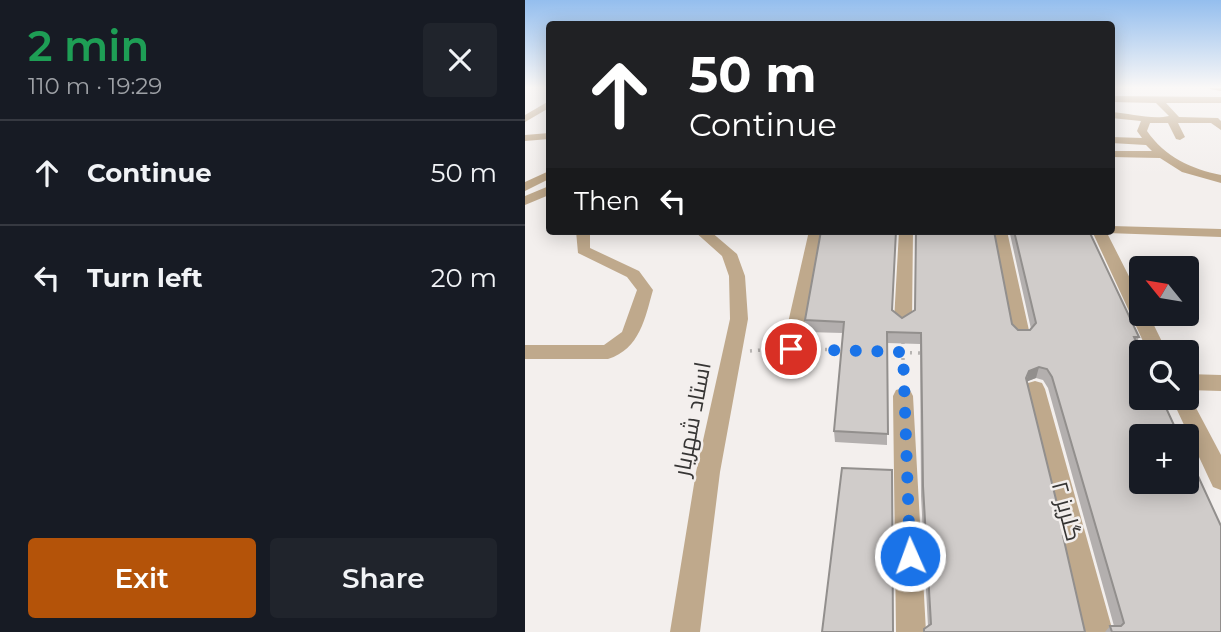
<!DOCTYPE html>
<html lang="en">
<head>
<meta charset="utf-8">
<style>
  body { margin:0; font-family:Montserrat,Cairo,sans-serif; background:#20242c; color:#f1f3f6; height:100vh; display:flex; flex-direction:column; font-size:26px; white-space:nowrap }
  * { box-sizing:border-box; margin:0 }
  p { font-size:23px; color:#9ea1a6 }
  .icon { flex:none; width:38px; height:38px; fill:none; stroke:currentColor; stroke-width:2; stroke-linecap:round; stroke-linejoin:round }
  .map { position:relative; flex:1; overflow:hidden }
  .drawer { display:flex; flex-direction:column; background:#171b24; width:525px }
  .drawer>* { flex:none }
  .hud { position:absolute; left:21px; top:21px; width:569px; height:214px; border-radius:7px; box-shadow:0 4px 18px #0003; background:#202124; color:#fff; overflow:hidden }
  .needle { width:46px; rotate:300deg }
  .buttons { position:absolute; left:604px; top:256px; display:grid; gap:14px }
  .buttons a { display:grid; place-items:center; width:70px; height:70px; border-radius:7px; background:#171b24; box-shadow:0 4px 18px #0003; font-size:35px }
  .pin { position:absolute; display:grid; place-items:center; width:60px; height:60px; color:#fff; margin:-30px; border:4px solid #fff; border-radius:50%; box-shadow:0 2px 7px #0007 }
  .me { position:absolute; width:77px; margin:-38px; rotate:358deg; stroke-linejoin:round; filter:drop-shadow(0 0 5px #0008) }
  .turn { display:flex; align-items:center; gap:24px; height:147px; padding:0 28px; font-size:32px }
  .turn .icon { width:91px; height:91px; stroke-width:2.5 }
  .turn b { display:block; font-size:49px; line-height:60px }
  .then { display:flex; align-items:center; height:66px; padding:0 28px; background:#0003; gap:14px; font-size:26px }
  .round { display:grid; place-items:center; flex:none; width:74px; height:74px; border-radius:7px; background:#20242c }
  .overview { display:flex; align-items:center; justify-content:space-between; height:119px; padding:0 28px }
  h1 { font-size:42px; font-weight:600; line-height:52px; color:#1e9e55 }
  .cta { display:flex; gap:14px; margin-top:auto; padding:14px 28px }
  .cta a { flex:1; height:80px; border-radius:7px; background:#b45309; color:#fff; font-size:28px; font-weight:600; line-height:80px; text-align:center }
  .cta a+a { background:#20242c; color:#f1f3f6 }
  ul { padding:0; list-style:none }
  li { display:flex; align-items:center; gap:21px; height:105px; padding:0 28px; border-top:2px solid #363941 }
  li div { flex:1 }
  li b { display:block; font-size:26px }
  li em { font-style:normal }
  main { display:flex; flex:1; min-height:0 }
  .map>svg:first-child { display:block }
  .lines { fill:none; stroke-linecap:round; stroke-linejoin:round }
  .path { stroke:#b7b4b2; stroke-width:3.5; stroke-dasharray:2 6; stroke-linecap:butt }
  .minor { fill:#bfa98c; fill-rule:evenodd }
  .major { fill:#936d33; fill-rule:evenodd }
  .wall { fill:#b3afae }
  .shaded-wall { fill:#928f8d }
  .building { fill:#d0ccca; stroke:#928f8d; stroke-width:2 }
  .route { stroke:#1a73e8; stroke-width:12; stroke-dasharray:0 21.6 }
  .labels { text-anchor:middle; stroke-width:5; stroke-linejoin:round; paint-order:stroke }
  .near-street-label { font-size:23px; fill:#363534; stroke:#f3efed }
</style>
</head>
<body>
<main>
<section class="drawer">
<div class="overview"><div><h1>2 min</h1><p>110 m · 19:29</p></div><a class="round"><svg class="icon" aria-label="close" viewBox="0 0 24 24"><path d="M6 6l12 12M18 6L6 18"/></svg></a></div>
<ul>
<li><svg class="icon" aria-label="ahead" viewBox="0 0 24 24"><path d="M12 20V5M6 11l6-6 6 6"/></svg><div><b>Continue</b></div><em>50 m</em></li>
<li><svg class="icon" aria-label="left" viewBox="0 0 24 24"><path d="M17 20v-9H6M10 6l-5 5 5 5"/></svg><div><b>Turn left</b></div><em>20 m</em></li>
</ul>
<div class="cta"><a>Exit</a><a>Share</a></div>
</section>
<div class="map">
<svg width="696" height="632" viewBox="0 0 696 632">
  <rect width="100%" height="100%" fill="#f3efed"/>
  <g class="lines">
    <path class="path" d="M 378,342 L 378,381
      M 284,349 L 320,350
      M 225,351 L 250,349
      M 361,352 L 397,353"/>
    <path class="minor" d="M 586,96 L 696,97 L 696,103 L 641,103 L 654,117 L 693,118 L 696,121 L 696,130 L 686,123 L 653,123 L 660,137 L 655,140 L 651,139 L 643,123 L 625,123 L 622,131 C 640,157 666,169 696,175 L 696,183 L 657,172 L 635,158 L 586,157 L 586,151 L 627,151 L 621,145 L 586,143 L 586,137 L 617,138 L 612,131 L 616,121 L 586,118 L 586,112 C 605,113 626,120 644,116 L 631,103 L 586,102 Z
      M 24,101 L 24,108 L 0,122 L 0,115 Z
      M 24,133 L 24,139 L 0,141 L 0,135 Z
      M 24,171 L 24,179 L 0,191 L 0,182 Z
      M 24,186 L 24,195 L 0,205 L 0,196 Z
      M 586,226 L 696,229 L 696,237 L 582,233 L 616,300 L 616,313 L 623,313 L 642,352 L 623,352 L 567,231 L 586,231 Z
      M 51,231 L 65,231 L 65,248 L 114,271 L 128,290 C 120,318 115,349 83,359 L 0,359 L 0,345 L 79,345 L 97,332 L 112,290 L 102,277 L 53,253 Z
      M 169,231 L 185,231 L 212,254 L 220,276 L 223,319 L 195,472 L 175,632 L 145,632 L 171,472 L 205,319 L 204,276 L 197,256 Z
      M 284,231 L 298,231 L 275,349 L 273,354 L 259,354 L 257,349 Z
      M 374,231 L 388,231 L 387,321 L 378,327 L 369,321 Z
      M 468,231 L 482,231 L 505,335 L 502,339 L 490,339 L 487,335 Z
      M 662,374 L 696,375 L 696,391 L 662,390 Z
      M 510,381 L 517,383 L 520,389 L 588,632 L 558,632 L 500,389 L 503,383 Z
      M 378,388 L 385,390 L 388,396 L 401,632 L 371,632 L 368,396 L 371,390 Z
      M 662,391 L 696,455 L 696,490 L 688,487 L 646,397 L 662,397 Z"/>
    <path class="major" d="M 684,87 L 696,87 L 696,91 L 685,89 Z"/>
  </g>
  <path class="wall" d="M 391,231 L 469,231 L 487,324 L 493,330 L 505,330 L 506,329 L 485,234 L 486,231 L 564,231 L 614,337 L 612,342 L 696,632 L 580,632 L 585,626 L 589,626 L 523,388 L 518,380 L 511,378 L 502,381 L 540,536 L 539,539 L 560,632 L 399,632 L 399,629 L 403,626 L 396,496 L 395,344 L 362,343 L 362,445 L 310,442 L 309,431 L 318,333 L 281,332 L 280,320 L 367,310 L 377,318 L 390,310 Z"/>
  <path class="shaded-wall" d="M 514,367 L 511,378 L 501,382 L 504,371 Z"/>
  <path class="building" d="M 296,231 L 371,231 L 367,310 L 377,318 L 390,310 L 391,231 L 469,231 L 487,324 L 493,330 L 505,330 L 511,323 L 489,231 L 564,231 L 614,337 L 609,337 L 616,352 L 616,397 L 636,397 L 654,436 L 616,436 L 616,481 L 662,481 L 662,452 L 696,526 L 696,632 L 587,632 L 585,626 L 596,626 L 599,623 L 527,377 L 522,369 L 514,367 L 504,371 L 501,378 L 540,536 L 538,536 L 560,632 L 399,632 L 399,629 L 406,624 L 398,486 L 396,333 L 362,332 L 363,434 L 309,431 L 319,322 L 280,320 Z
    M 317,468 L 367,470 L 368,632 L 297,632 Z"/>
  <linearGradient id="sky" x2="0" y2="1"><stop stop-color="#94beee"/><stop offset="0.5" stop-color="#faf8f7"/><stop offset="1" stop-color="#faf8f7" stop-opacity="0"/></linearGradient>
  <rect width="696" height="175" fill="url(#sky)"/>
  <g class="lines">
    <path class="route" d="M 266,349 L 378,352 L 385,556"/>
  </g>
  <g class="labels">
    <g class="near-street-label">
      <text transform="translate(167 419) rotate(-79)" y="8">استاد شهریار</text>
      <text transform="translate(542 511) rotate(75)" y="8">گلریز ۲</text>
    </g>
  </g>
</svg>
<div class="buttons">
<a><svg class="needle" viewBox="-14 -14 28 28"><path d="M0-13l5 13h-10z" fill="#e53935"/><path d="M0 13l5-13h-10z" fill="#9ea1a6"/></svg></a>
<a><svg class="icon" aria-label="search" viewBox="0 0 24 24"><circle cx="10" cy="10" r="6"/><path d="M15 15l6 6"/></svg></a>
<a>+</a>
</div>
<div class="pin" style="left:266px;top:349px;background:#d93025"><svg class="icon" aria-label="arrive" viewBox="0 0 24 24"><path d="M6 21V4h12l-3 4 3 4H6"/></svg></div>
<svg class="me" style="left:385px;top:556px" viewBox="-20 -20 40 40"><circle r="17" fill="#1a73e8" stroke="#fff" stroke-width="3"/><path d="M0-11L8 9 0 5-8 9z" fill="#fff"/></svg>
<div class="hud">
<div class="turn"><svg class="icon" aria-label="ahead" viewBox="0 0 24 24"><path d="M12 20V5M6 11l6-6 6 6"/></svg><div><b>50 m</b>Continue</div></div>
<div class="then">Then<svg class="icon" aria-label="left" viewBox="0 0 24 24"><path d="M17 20v-9H6M10 6l-5 5 5 5"/></svg></div>
</div>
</div>
</main>
</body>
</html>
